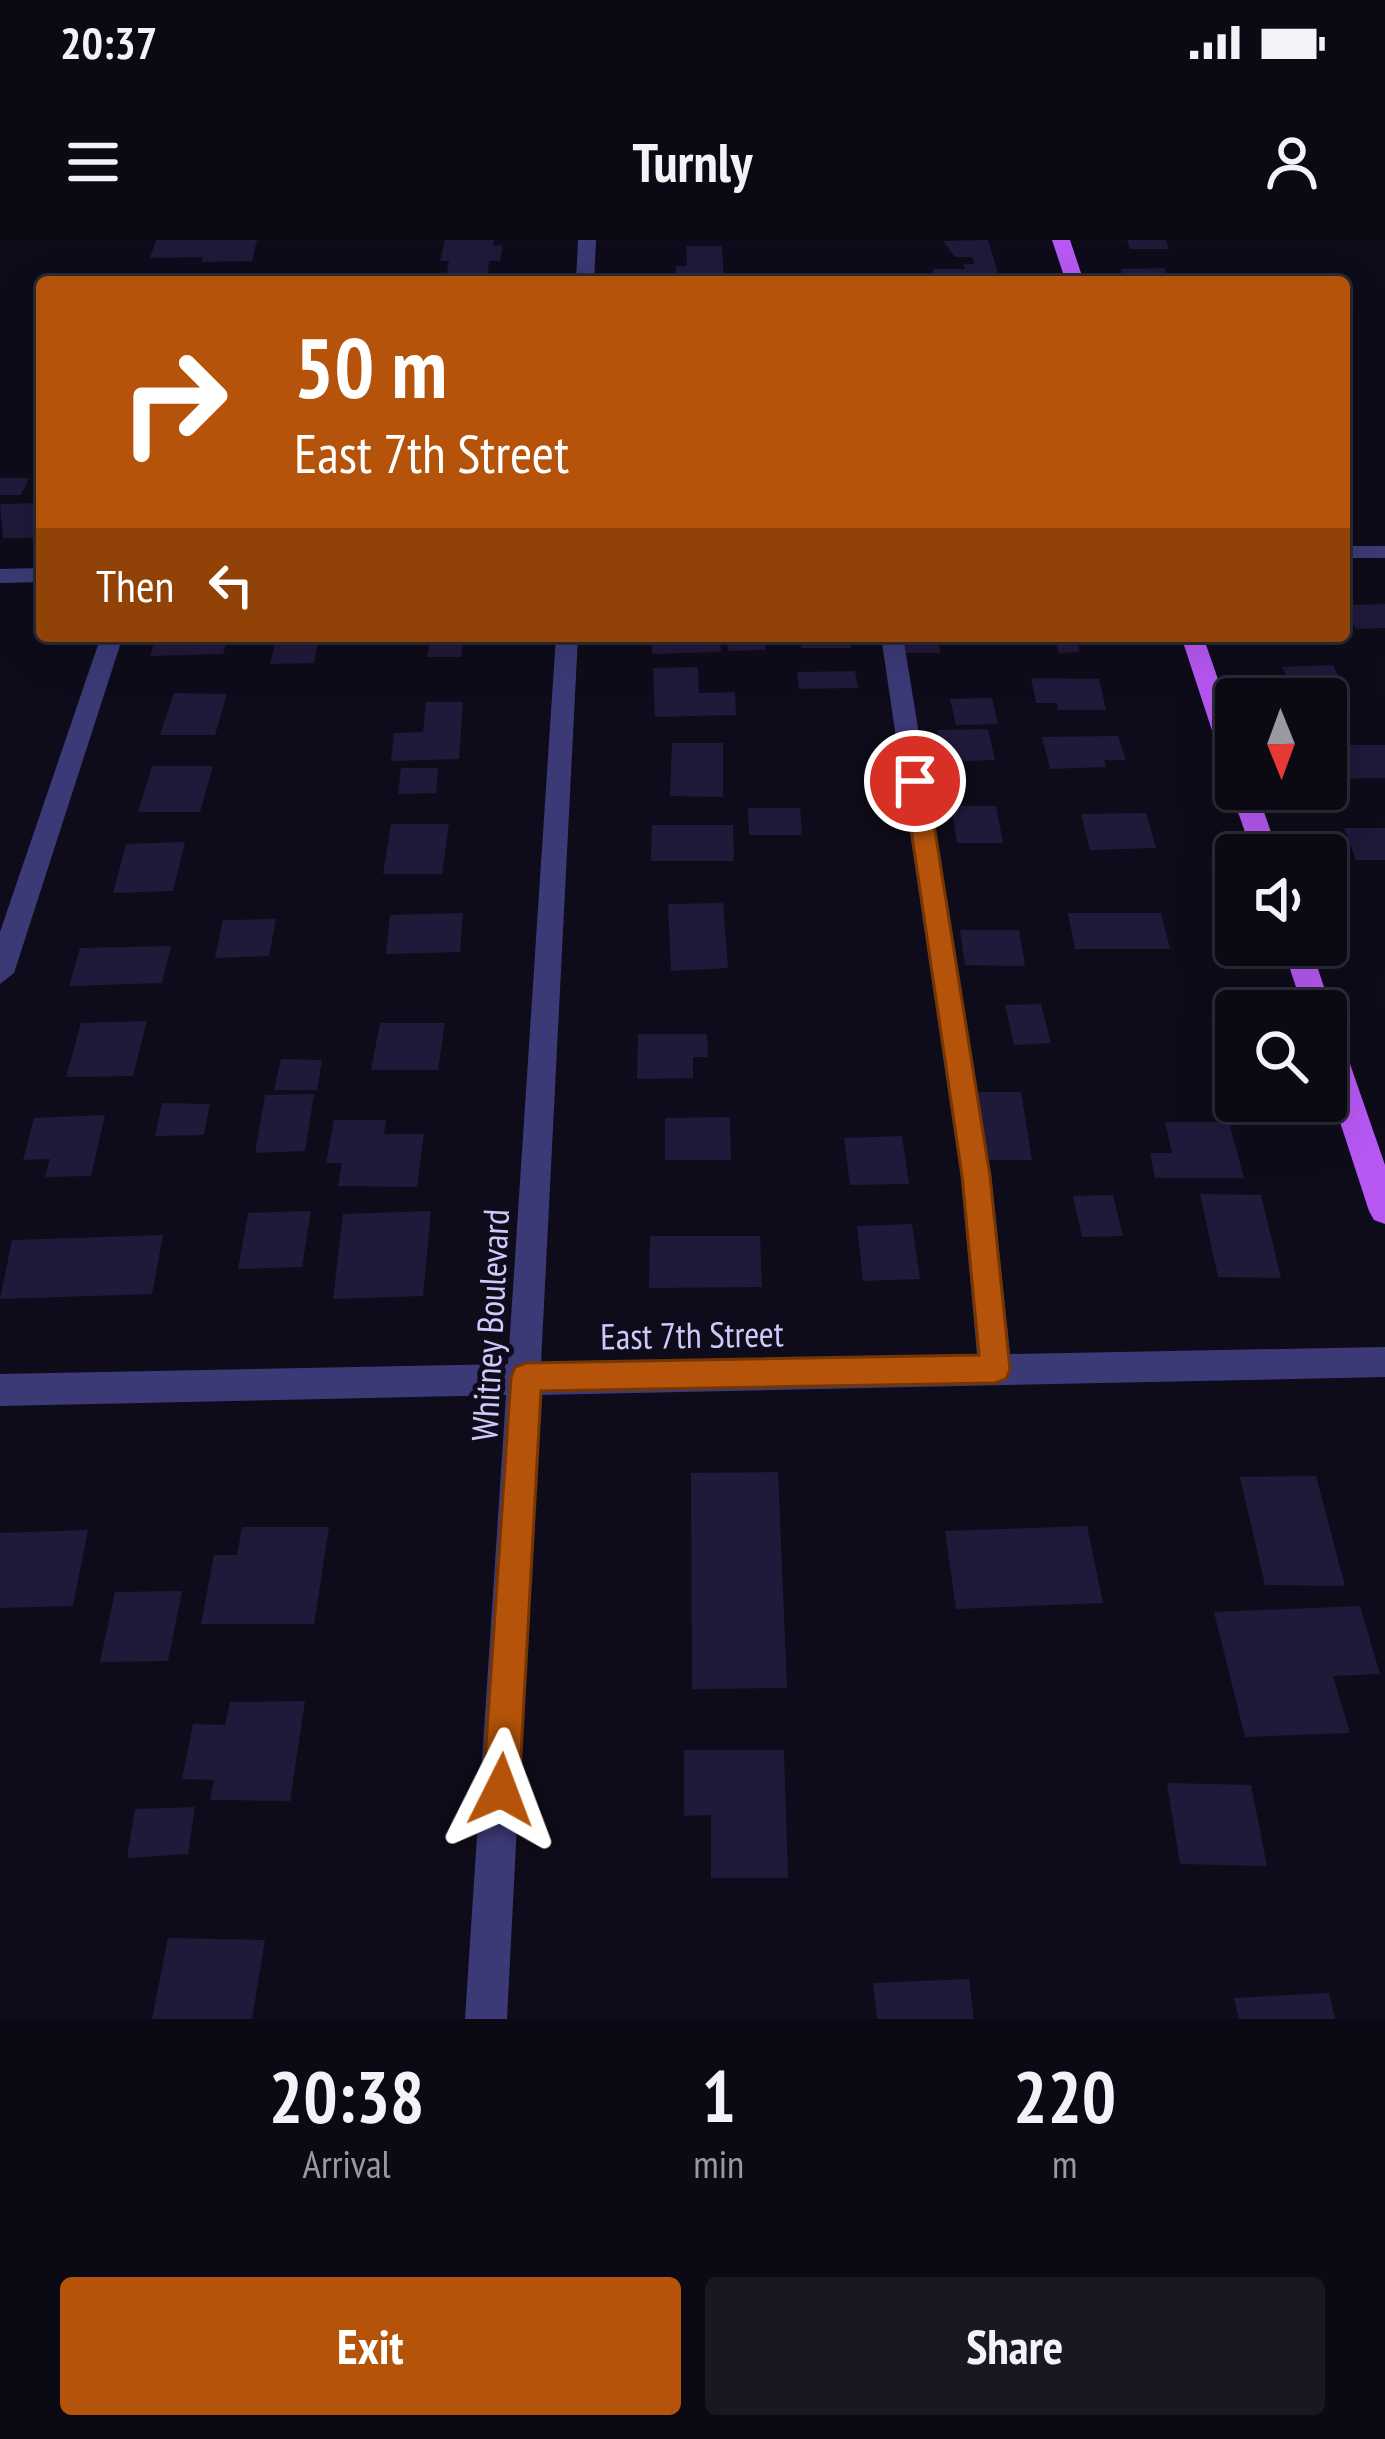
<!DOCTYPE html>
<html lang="en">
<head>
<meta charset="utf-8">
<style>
  body { margin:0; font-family:"PT Sans Narrow",sans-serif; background:#181722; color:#f1f3f6; height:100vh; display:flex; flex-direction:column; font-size:45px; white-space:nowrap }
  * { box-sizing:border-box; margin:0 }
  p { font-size:39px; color:#999aa0 }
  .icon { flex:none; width:66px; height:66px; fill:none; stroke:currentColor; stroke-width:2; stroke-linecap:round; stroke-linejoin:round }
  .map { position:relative; height:1779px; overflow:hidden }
  .sheet { display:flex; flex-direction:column; background:#0a0914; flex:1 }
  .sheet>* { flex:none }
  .guide { position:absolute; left:36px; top:36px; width:1314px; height:366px; border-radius:12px; box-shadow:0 12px 48px #0002,0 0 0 3px #2a2a34; background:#b45309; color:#fff; overflow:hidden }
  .needle { width:78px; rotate:179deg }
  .controls { position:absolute; left:1215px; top:438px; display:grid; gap:24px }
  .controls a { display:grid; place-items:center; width:132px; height:132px; border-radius:12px; background:#0a0914; box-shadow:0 12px 48px #0002,0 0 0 3px #2a2a34; font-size:60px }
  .pin { position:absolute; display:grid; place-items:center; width:102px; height:102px; color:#fff; margin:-51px; border:6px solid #fff; border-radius:50%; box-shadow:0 3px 12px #0007 }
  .me { position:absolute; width:132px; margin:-66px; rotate:3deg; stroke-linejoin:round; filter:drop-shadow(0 0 9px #0008) }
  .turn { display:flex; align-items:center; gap:42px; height:252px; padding:0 60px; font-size:54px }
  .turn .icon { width:156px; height:156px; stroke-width:2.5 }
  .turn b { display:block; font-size:84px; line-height:102px }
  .then { display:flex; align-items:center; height:114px; padding:0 60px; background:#0003; gap:24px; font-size:45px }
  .eta { display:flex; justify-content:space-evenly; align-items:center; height:204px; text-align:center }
  .eta b { font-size:72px; font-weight:800; line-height:84px }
  .cta { display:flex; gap:24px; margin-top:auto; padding:24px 60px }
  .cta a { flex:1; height:138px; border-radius:12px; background:#b45309; color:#fff; font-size:48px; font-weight:800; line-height:138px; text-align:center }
  .cta a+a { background:#181722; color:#f1f3f6 }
  .status { display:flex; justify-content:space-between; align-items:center; height:84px; padding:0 60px; background:#0a0914; direction:ltr }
  .status svg { height:33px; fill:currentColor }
  header { display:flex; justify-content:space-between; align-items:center; height:156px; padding:0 60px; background:#0a0914; font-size:54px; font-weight:800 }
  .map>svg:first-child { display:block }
  .building { fill:#20193a }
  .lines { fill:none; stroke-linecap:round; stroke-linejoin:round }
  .minor { fill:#3c3a76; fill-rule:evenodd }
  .major { fill:#b758f3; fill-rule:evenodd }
  .route { fill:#b45309; stroke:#753606; stroke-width:3 }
  .labels { text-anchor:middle; stroke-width:10; stroke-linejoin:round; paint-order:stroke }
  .street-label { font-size:36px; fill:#cec9fb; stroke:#0e0c1a }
</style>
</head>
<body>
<div class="status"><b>20:37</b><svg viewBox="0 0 49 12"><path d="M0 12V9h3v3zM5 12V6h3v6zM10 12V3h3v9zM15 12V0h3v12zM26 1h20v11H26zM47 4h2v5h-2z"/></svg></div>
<header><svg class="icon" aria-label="menu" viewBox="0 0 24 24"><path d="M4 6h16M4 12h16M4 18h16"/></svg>Turnly<svg class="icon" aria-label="person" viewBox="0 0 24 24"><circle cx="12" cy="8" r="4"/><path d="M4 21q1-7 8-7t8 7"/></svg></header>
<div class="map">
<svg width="1385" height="1779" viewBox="0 0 1385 1779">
  <rect width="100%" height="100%" fill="#0e0c1a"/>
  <path class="building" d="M 156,0 L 257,0 L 252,21 L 201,22 L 203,17 L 150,18 Z
    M 445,0 L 494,0 L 493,6 L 503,5 L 500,21 L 489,21 L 488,33 L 447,33 L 449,21 L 440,21 Z
    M 988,0 L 1001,42 L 924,42 L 923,37 L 935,37 L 933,29 L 965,29 L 963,24 L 974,24 L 972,17 L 955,17 L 943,1 Z
    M 1127,0 L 1166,0 L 1169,9 L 1130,9 Z
    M 686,6 L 722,6 L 724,42 L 676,42 L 676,26 L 687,26 Z
    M 1164,28 L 1171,42 L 1126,42 L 1120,29 Z
    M 0,238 L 29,238 L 21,255 L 0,255 Z
    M 42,263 L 42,298 L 3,298 L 0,264 Z
    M 1385,364 L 1385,388 L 1356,389 L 1344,365 Z
    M 156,396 L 228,396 L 223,414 L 150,416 Z
    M 417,396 L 464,396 L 461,417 L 427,417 L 429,405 L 415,405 Z
    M 652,396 L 720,396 L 721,412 L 652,414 Z
    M 727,396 L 764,396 L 766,410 L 728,411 Z
    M 801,396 L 850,396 L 851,408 L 801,408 Z
    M 899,396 L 938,396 L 940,413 L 901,413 Z
    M 1026,396 L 1103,396 L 1105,403 L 1077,403 L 1080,412 L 1059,413 L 1056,404 L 1028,404 Z
    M 319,398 L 314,423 L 270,424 L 276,399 Z
    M 1333,425 L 1351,464 L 1296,459 L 1282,427 Z
    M 698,427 L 699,453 L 735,452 L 736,475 L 655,477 L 653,428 Z
    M 855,431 L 858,448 L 799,449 L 797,432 Z
    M 1031,438 L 1099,439 L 1106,470 L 1058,470 L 1057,463 L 1036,463 Z
    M 174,453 L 227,454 L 215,495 L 160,495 Z
    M 992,458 L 998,484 L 956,485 L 950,459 Z
    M 426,462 L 463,462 L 459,519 L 391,521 L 394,493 L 423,492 Z
    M 988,489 L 995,520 L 943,522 L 937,490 Z
    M 1118,496 L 1126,520 L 1104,520 L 1106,527 L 1050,529 L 1042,497 Z
    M 672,503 L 723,503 L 723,557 L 670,556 Z
    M 1326,505 L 1385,505 L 1385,538 L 1326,539 Z
    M 152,526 L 213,526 L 200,572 L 138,572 Z
    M 401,528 L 438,528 L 436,553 L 398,554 Z
    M 951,566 L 996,566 L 1003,603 L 957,603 Z
    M 748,568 L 800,568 L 802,595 L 749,595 Z
    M 1146,573 L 1156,608 L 1090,610 L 1081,574 Z
    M 391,584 L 449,584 L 442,634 L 383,634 Z
    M 652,585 L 733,585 L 734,621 L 651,621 Z
    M 1344,588 L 1385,588 L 1385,620 L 1356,620 Z
    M 185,602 L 173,651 L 113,653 L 126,604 Z
    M 723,663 L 728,728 L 671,731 L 668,664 Z
    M 463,673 L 460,712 L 386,714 L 390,675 Z
    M 1068,673 L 1161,673 L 1170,709 L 1075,709 Z
    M 276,679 L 269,716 L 215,718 L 223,680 Z
    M 960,690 L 1019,690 L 1025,726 L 965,725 Z
    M 171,706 L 162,743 L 69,746 L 80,708 Z
    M 1041,764 L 1051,803 L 1014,805 L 1005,765 Z
    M 147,781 L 133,836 L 66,837 L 81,783 Z
    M 380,783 L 445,783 L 438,830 L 371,830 Z
    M 638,794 L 707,794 L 708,817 L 693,817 L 693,838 L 637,839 Z
    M 281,819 L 322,820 L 317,850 L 274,850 Z
    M 974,852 L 1021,852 L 1032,920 L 983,920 Z
    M 314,854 L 305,911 L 255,913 L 265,855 Z
    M 162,863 L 210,864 L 204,895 L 155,896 Z
    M 105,875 L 91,936 L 45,937 L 50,919 L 23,920 L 34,878 Z
    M 730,877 L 731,920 L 665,920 L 665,878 Z
    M 334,880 L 386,880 L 384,894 L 424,894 L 417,947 L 338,946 L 342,923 L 326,923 Z
    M 1165,882 L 1229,882 L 1244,938 L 1155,938 L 1150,913 L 1172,913 Z
    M 902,896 L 909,944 L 850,945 L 844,898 Z
    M 1200,954 L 1261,955 L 1281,1038 L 1218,1037 Z
    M 1113,955 L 1123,996 L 1082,997 L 1073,956 Z
    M 311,971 L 302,1027 L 238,1029 L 248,973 Z
    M 431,971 L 423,1056 L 333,1059 L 343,974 Z
    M 912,984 L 920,1039 L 863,1041 L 857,986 Z
    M 163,995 L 152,1054 L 0,1059 L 12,1000 Z
    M 650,996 L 760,996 L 762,1047 L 649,1048 Z
    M 778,1232 L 787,1448 L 692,1449 L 691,1233 Z
    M 1316,1236 L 1345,1346 L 1265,1345 L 1240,1237 Z
    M 1087,1286 L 1103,1363 L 956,1369 L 945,1291 Z
    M 242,1287 L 329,1287 L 314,1384 L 201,1384 L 214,1315 L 237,1315 Z
    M 88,1290 L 73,1366 L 0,1368 L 0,1293 Z
    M 182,1351 L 168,1421 L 100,1422 L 115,1352 Z
    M 1360,1366 L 1380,1434 L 1333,1436 L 1350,1493 L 1245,1497 L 1214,1372 Z
    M 305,1461 L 290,1561 L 210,1560 L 214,1540 L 182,1539 L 193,1484 L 225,1485 L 230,1462 Z
    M 684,1510 L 784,1510 L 788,1638 L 711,1638 L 711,1575 L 684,1576 Z
    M 1167,1543 L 1251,1545 L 1267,1626 L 1180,1624 Z
    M 195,1567 L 188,1614 L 127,1618 L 135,1569 Z
    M 168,1698 L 265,1700 L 252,1779 L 152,1779 Z
    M 969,1739 L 974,1779 L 877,1779 L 873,1743 Z
    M 1329,1753 L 1335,1779 L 1239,1779 L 1234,1758 Z"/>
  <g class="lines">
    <path class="minor" d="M 578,0 L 596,0 L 594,42 L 576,42 Z
      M 1344,306 L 1385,306 L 1385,318 L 1344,318 Z
      M 42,328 L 42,342 L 0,343 L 0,329 Z
      M 101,396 L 123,396 L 14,733 L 0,744 L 0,692 Z
      M 556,396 L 578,396 L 541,1123 L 977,1115 L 961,936 L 881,396 L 903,396 L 991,936 L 1010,1114 L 1385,1107 L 1385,1137 L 539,1155 L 507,1779 L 465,1779 L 506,1155 L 0,1166 L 0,1134 L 508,1124 Z"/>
    <path class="major" d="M 1052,0 L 1070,0 L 1084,42 L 1066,42 Z
      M 1181,396 L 1203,396 L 1236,491 L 1236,535 L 1224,527 Z
      M 1236,542 L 1236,549 L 1256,549 L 1279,615 L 1253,615 L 1230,549 Z
      M 1282,705 L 1310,705 L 1332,771 L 1328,779 L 1326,771 L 1304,771 Z
      M 1326,784 L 1336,787 L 1340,795 L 1385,925 L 1385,984 L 1374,980 L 1369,971 L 1326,839 Z"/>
  </g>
  <path class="route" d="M 915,533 L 927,541 L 990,936 L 1010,1129 L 1006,1139 L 995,1143 L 541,1151 L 519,1550 L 513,1563 L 501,1568 L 488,1563 L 483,1550 L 511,1137 L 515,1127 L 526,1123 L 979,1115 L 962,936 L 904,541 Z"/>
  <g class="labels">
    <g class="street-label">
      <text transform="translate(490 1085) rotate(-87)" y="13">Whitney Boulevard</text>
      <text transform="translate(692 1095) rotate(-1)" y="13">East 7th Street</text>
    </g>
  </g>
</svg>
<div class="controls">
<a><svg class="needle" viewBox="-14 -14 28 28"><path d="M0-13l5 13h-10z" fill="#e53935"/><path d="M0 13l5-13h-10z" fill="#999aa0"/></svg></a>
<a><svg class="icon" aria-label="sound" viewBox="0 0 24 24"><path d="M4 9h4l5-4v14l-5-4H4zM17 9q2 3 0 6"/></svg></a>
<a><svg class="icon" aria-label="search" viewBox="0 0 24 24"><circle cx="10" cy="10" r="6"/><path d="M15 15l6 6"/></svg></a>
</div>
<div class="pin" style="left:915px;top:541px;background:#d93025"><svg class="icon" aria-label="arrive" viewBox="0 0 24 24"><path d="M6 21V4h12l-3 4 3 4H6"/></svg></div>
<svg class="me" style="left:501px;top:1550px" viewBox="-20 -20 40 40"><path d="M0-17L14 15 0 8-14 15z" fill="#b45309" stroke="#fff" stroke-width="4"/></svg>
<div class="guide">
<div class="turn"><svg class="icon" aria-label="right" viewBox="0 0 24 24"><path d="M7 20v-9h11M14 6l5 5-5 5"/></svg><div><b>50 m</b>East 7th Street</div></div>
<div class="then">Then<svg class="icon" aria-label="left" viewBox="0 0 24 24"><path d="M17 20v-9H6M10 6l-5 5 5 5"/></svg></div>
</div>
</div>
<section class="sheet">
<div class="eta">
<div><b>20:38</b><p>Arrival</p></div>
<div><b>1</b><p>min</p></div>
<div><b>220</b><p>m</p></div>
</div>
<div class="cta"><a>Exit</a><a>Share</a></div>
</section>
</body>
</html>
